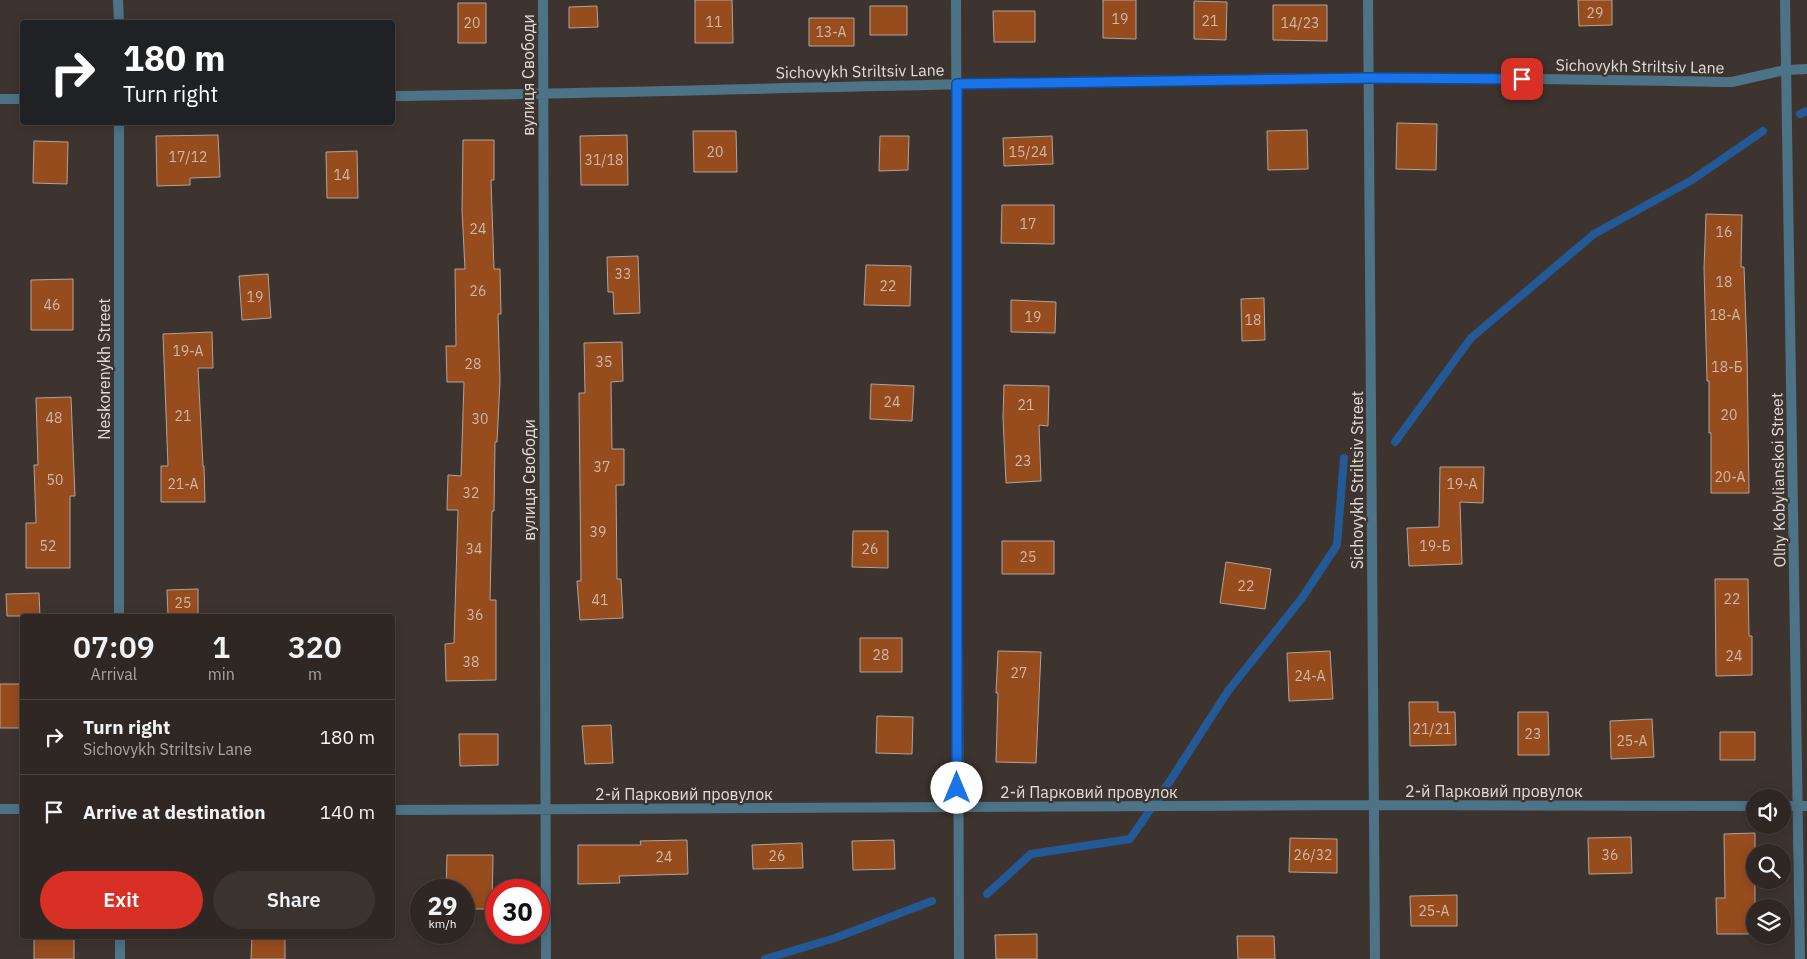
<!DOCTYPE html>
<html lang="en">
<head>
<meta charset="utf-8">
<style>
  body { margin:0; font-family:"IBM Plex Sans",sans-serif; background:#3a3330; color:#f1f3f6; height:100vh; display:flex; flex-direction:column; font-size:19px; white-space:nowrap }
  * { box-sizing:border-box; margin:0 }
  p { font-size:16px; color:#a7a5a6 }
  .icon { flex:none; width:28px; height:28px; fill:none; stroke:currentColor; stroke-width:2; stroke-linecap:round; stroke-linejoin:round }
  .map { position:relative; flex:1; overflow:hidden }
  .details { position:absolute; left:20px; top:614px; width:375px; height:325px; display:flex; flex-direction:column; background:#2e2723; border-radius:5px; box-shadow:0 2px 12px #0003,0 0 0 1px #494441 }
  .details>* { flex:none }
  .top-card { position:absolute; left:20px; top:20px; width:375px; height:105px; border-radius:5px; box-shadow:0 2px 12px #0003,0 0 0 1px #494441; background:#202124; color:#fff; overflow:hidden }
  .controls { position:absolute; left:1746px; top:789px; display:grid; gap:10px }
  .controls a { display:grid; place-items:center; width:45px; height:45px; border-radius:50%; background:#2e2723; box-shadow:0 2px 12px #0003,0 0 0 1px #494441; font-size:25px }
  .speed { position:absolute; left:410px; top:879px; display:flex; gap:10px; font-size:25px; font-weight:700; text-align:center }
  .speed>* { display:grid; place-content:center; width:65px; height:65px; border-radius:50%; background:#2e2723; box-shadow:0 2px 12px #0003,0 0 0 1px #494441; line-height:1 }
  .speed small { font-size:12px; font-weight:400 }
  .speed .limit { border:8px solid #d22; background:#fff; color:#111 }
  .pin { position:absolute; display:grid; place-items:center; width:42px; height:42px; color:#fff; margin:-21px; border-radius:10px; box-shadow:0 2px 8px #0006 }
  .me { position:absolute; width:55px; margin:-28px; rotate:0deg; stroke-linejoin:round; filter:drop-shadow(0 0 4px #0008) }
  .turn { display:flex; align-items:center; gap:18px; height:105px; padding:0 20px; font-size:22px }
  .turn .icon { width:65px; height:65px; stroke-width:2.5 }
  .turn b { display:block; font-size:35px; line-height:42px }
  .eta { display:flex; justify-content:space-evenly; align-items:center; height:85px; text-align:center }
  .eta b { font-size:30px; font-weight:600; line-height:35px }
  .primary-button { display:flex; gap:10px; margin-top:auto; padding:10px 20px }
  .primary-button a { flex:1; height:58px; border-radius:30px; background:#d93025; color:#fff; font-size:20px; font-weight:600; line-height:58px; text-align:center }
  .primary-button a+a { background:#3a3330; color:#f1f3f6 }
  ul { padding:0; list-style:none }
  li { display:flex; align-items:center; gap:15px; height:75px; padding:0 20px; border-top:1px solid #494441 }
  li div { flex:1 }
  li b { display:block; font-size:19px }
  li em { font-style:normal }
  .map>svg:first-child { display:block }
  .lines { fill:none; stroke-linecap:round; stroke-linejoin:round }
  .stream { stroke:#235996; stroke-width:8 }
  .building { fill:#974c1e; stroke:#afa39d }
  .street { stroke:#4d7386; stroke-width:10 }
  .route-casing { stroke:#114b97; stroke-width:12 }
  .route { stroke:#1a73e8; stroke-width:9 }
  .labels { text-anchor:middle; stroke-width:4.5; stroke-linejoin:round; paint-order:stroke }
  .number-label { font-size:14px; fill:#cfb8aa }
  .street-label { font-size:16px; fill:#e2dcd9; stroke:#3e342f }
</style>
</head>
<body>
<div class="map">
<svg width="1807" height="959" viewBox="0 0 1807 959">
  <rect width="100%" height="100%" fill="#3e342f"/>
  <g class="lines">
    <path class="stream" d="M 1800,114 L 1807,111
      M 1395,442 L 1471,338 L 1594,234 L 1692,180 L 1763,131
      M 987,894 L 1031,854 L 1130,839 L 1170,781 L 1228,691 L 1302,598 L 1337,545 L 1344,458
      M 765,959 L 835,938 L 932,901"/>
  </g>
  <path class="building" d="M 695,0 L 732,0 L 733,43 L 695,43 Z
    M 1103,0 L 1136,0 L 1136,39 L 1103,38 Z
    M 1578,0 L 1612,0 L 1612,25 L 1579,26 Z
    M 1194,1 L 1227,2 L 1226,40 L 1194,39 Z
    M 458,3 L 486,3 L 486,43 L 458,43 Z
    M 1273,5 L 1327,5 L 1327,41 L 1273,40 Z
    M 597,6 L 598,27 L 569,28 L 569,7 Z
    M 870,6 L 907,6 L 907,35 L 870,35 Z
    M 993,11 L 1035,11 L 1035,42 L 994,42 Z
    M 809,18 L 854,18 L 854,46 L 809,46 Z
    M 1397,123 L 1437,124 L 1436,170 L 1396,169 Z
    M 1307,130 L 1308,169 L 1268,170 L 1267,131 Z
    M 693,131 L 736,131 L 737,172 L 694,172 Z
    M 218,135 L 220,177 L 190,178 L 190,185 L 157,186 L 156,136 Z
    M 627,135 L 628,185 L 581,185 L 580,136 Z
    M 880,136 L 909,136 L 908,170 L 879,171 Z
    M 1052,136 L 1053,164 L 1004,166 L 1003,138 Z
    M 463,140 L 494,140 L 494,180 L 491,180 L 494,269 L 500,269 L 501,314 L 498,314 L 500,381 L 497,442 L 495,442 L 494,511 L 492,511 L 490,600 L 496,600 L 496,680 L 446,681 L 445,644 L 454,643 L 458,510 L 447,510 L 448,475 L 461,476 L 464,382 L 447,382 L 446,346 L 456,346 L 455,269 L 465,269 L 462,210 Z
    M 34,141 L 68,142 L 67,184 L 33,183 Z
    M 357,151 L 358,198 L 327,198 L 326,152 Z
    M 1002,205 L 1054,205 L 1054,244 L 1001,243 Z
    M 1706,214 L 1742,215 L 1741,267 L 1744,267 L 1747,352 L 1749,493 L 1711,493 L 1711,433 L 1709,433 L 1709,381 L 1707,381 L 1704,268 Z
    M 638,256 L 640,313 L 614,314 L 613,292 L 608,292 L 607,257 Z
    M 866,265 L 911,266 L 910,306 L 864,305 Z
    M 268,274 L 271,318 L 242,320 L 239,276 Z
    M 73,279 L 73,330 L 31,330 L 31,280 Z
    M 1264,298 L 1265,340 L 1242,341 L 1241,299 Z
    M 1011,300 L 1056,302 L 1055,333 L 1011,332 Z
    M 212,332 L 213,368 L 198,368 L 203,466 L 204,466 L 205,502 L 161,502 L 161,466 L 168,466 L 163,334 Z
    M 622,342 L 623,381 L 611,382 L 612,449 L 624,449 L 624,485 L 616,485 L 617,579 L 621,579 L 623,618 L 580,620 L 577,581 L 581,581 L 579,393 L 585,393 L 584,343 Z
    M 871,384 L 914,386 L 912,421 L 870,419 Z
    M 1004,385 L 1049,386 L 1048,426 L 1039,425 L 1041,481 L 1006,483 L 1003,417 Z
    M 71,397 L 75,496 L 70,496 L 70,568 L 26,568 L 26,523 L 36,523 L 34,465 L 38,465 L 36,398 Z
    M 1440,467 L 1484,467 L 1483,503 L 1460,502 L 1462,564 L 1409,566 L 1407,528 L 1439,527 Z
    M 853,531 L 888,531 L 888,568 L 852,567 Z
    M 1002,541 L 1054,541 L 1054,574 L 1002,574 Z
    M 1226,562 L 1271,569 L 1265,609 L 1220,603 Z
    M 1715,579 L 1748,579 L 1749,636 L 1752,636 L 1752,675 L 1716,676 Z
    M 198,589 L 198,616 L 168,616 L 167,590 Z
    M 39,593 L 40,616 L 7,616 L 6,594 Z
    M 860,638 L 902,638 L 902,672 L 860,672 Z
    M 998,651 L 1041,652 L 1036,763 L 996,762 L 998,693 L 996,693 Z
    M 1330,651 L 1333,699 L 1289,701 L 1287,653 Z
    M 0,684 L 22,684 L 22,728 L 0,728 Z
    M 1409,702 L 1438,702 L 1438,712 L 1455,712 L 1456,745 L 1410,746 Z
    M 1518,712 L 1548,712 L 1549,755 L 1518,755 Z
    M 877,716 L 913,717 L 912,754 L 876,753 Z
    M 1652,719 L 1654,757 L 1611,759 L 1610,721 Z
    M 611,725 L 613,763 L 585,764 L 582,726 Z
    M 1720,732 L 1755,732 L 1755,760 L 1720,760 Z
    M 459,734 L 498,734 L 498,765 L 460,766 Z
    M 1755,833 L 1755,934 L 1717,934 L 1716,898 L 1725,898 L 1724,834 Z
    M 1631,837 L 1632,873 L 1589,874 L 1588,838 Z
    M 1290,838 L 1337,839 L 1337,873 L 1289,872 Z
    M 687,840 L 688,874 L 619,876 L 620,883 L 578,884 L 578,845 L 641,845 L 640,841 Z
    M 894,840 L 895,869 L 853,870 L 852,841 Z
    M 802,843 L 803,868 L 753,869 L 752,845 Z
    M 447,855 L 493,855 L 492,909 L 464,909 L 464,890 L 446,890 Z
    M 1457,895 L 1457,926 L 1411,926 L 1410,896 Z
    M 1037,934 L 1037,959 L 996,959 L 995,935 Z
    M 34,936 L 74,936 L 74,959 L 34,959 Z
    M 252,936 L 285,936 L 285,959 L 251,959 Z
    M 1237,936 L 1274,936 L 1275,959 L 1238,959 Z"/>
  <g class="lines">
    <path class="street" d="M 118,0 L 119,22
      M 543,0 L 546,959
      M 956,0 L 959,959
      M 1368,0 L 1375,959
      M 1785,0 L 1800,959
      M 392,96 C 718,92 1043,79 1368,78 C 1489,77 1611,80 1732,82 L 1785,70 L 1807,69
      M 0,99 L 22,99
      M 119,616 L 119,122
      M 1782,806 L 1807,806
      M 0,809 L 22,809
      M 392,810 L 1374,805 L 1755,806
      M 120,936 L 120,959"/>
  </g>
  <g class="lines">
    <g class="route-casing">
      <path id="route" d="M 957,788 L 957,84 L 1369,78 L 1522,79"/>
    </g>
    <use href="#route" class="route"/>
  </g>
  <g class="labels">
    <g class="number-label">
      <text x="1595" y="18">29</text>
      <text x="1120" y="24">19</text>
      <text x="1210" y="26">21</text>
      <text x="714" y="27">11</text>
      <text x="472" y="28">20</text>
      <text x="1300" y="28">14/23</text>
      <text x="831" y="37">13-А</text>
      <text x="715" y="157">20</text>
      <text x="1028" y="157">15/24</text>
      <text x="188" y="162">17/12</text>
      <text x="604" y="165">31/18</text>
      <text x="342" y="180">14</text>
      <text x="1028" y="229">17</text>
      <text x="478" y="234">24</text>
      <text x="1724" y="237">16</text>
      <text x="623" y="279">33</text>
      <text x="1724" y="287">18</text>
      <text x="888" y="291">22</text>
      <text x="478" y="296">26</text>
      <text x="255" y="302">19</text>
      <text x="52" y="310">46</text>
      <text x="1725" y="320">18-А</text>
      <text x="1033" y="322">19</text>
      <text x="1253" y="325">18</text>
      <text x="188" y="356">19-А</text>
      <text x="604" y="367">35</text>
      <text x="473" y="369">28</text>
      <text x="1727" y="372">18-Б</text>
      <text x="892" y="407">24</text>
      <text x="1026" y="410">21</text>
      <text x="1729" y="420">20</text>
      <text x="183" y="421">21</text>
      <text x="54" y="423">48</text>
      <text x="480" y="424">30</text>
      <text x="1023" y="466">23</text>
      <text x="602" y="472">37</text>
      <text x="1730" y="482">20-А</text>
      <text x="55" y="485">50</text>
      <text x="183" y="489">21-А</text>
      <text x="1462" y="489">19-А</text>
      <text x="471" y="498">32</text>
      <text x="598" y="537">39</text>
      <text x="48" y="551">52</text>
      <text x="1435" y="551">19-Б</text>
      <text x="474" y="554">34</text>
      <text x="870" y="554">26</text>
      <text x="1028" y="562">25</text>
      <text x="1246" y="591">22</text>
      <text x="1732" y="604">22</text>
      <text x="600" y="605">41</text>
      <text x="183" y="608">25</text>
      <text x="475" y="620">36</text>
      <text x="881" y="660">28</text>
      <text x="1734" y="661">24</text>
      <text x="471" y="667">38</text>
      <text x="1019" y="678">27</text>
      <text x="1310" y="681">24-А</text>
      <text x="1432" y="734">21/21</text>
      <text x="1533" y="739">23</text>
      <text x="1632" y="746">25-А</text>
      <text x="1313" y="860">26/32</text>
      <text x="1610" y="860">36</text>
      <text x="777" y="861">26</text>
      <text x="664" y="862">24</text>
      <text x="1434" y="916">25-А</text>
    </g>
    <g class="street-label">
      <text transform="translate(1640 66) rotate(1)" y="6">Sichovykh Striltsiv Lane</text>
      <text transform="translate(860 71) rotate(-1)" y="6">Sichovykh Striltsiv Lane</text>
      <text transform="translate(528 75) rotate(-90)" y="6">вулиця Свободи</text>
      <text transform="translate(104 369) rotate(-90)" y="6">Neskorenykh Street</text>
      <text transform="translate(529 480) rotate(-90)" y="6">вулиця Свободи</text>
      <text transform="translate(1357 480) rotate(-90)" y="6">Sichovykh Striltsiv Street</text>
      <text transform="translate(1778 480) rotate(-91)" y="6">Olhy Kobylianskoi Street</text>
      <text x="1494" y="797">2-й Парковий провулок</text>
      <text x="1089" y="798">2-й Парковий провулок</text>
      <text x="684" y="800">2-й Парковий провулок</text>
    </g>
  </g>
</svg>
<div class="controls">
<a><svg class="icon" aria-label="sound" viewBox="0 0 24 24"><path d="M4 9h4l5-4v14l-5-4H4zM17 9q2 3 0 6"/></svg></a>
<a><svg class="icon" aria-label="search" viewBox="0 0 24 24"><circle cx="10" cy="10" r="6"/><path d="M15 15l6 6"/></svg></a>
<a><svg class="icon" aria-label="layers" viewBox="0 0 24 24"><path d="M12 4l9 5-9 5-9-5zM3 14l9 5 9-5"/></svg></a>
</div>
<div class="speed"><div>29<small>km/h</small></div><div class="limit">30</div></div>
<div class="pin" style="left:1522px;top:79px;background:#d93025"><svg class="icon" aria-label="arrive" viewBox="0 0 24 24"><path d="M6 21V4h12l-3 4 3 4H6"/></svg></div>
<svg class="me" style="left:957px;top:788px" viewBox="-20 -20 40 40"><circle r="19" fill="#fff"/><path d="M0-13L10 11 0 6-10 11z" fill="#1a73e8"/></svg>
<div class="top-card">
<div class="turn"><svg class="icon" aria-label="right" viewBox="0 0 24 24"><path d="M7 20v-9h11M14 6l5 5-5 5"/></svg><div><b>180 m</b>Turn right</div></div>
</div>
<section class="details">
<div class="eta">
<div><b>07:09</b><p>Arrival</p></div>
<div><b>1</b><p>min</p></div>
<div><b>320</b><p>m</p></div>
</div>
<ul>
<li><svg class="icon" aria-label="right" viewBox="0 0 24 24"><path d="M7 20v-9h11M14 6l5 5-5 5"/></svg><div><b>Turn right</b><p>Sichovykh Striltsiv Lane</p></div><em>180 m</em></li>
<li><svg class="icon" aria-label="arrive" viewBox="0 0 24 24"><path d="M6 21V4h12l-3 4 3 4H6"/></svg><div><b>Arrive at destination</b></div><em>140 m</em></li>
</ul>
<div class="primary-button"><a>Exit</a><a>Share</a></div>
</section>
</div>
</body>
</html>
